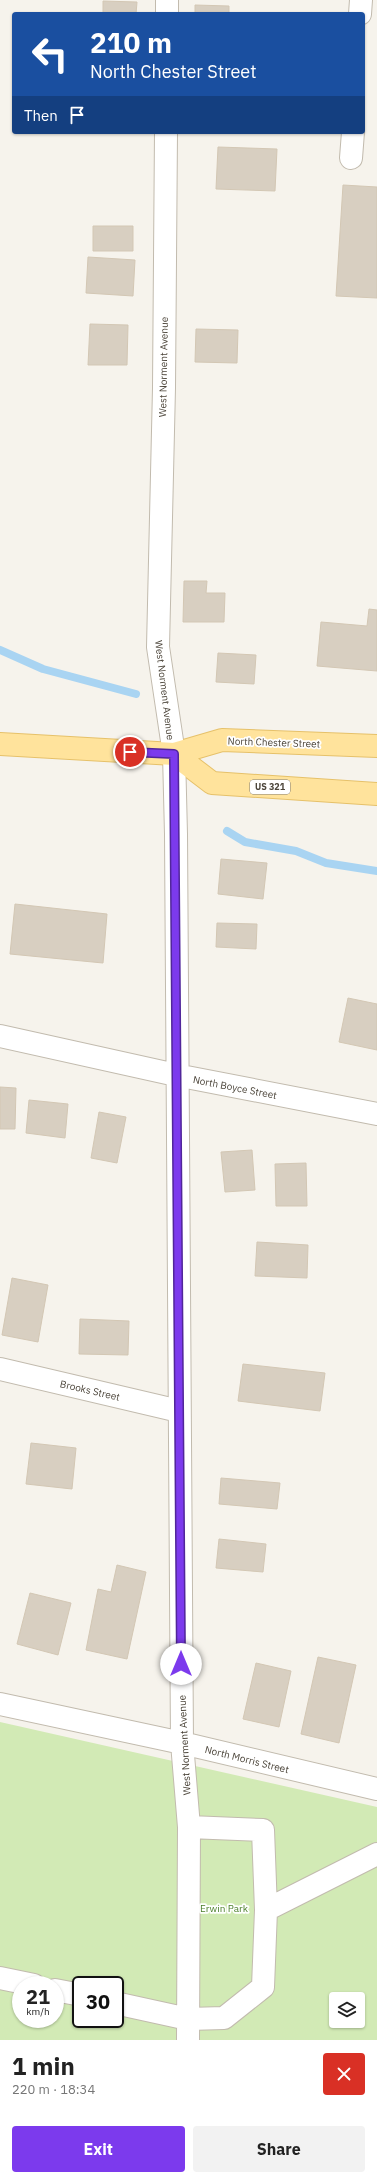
<!DOCTYPE html>
<html lang="en">
<head>
<meta charset="utf-8">
<style>
  body { margin:0; font-family:"IBM Plex Sans",sans-serif; background:#f2f2f2; color:#222; height:100vh; display:flex; flex-direction:column; font-size:15px; white-space:nowrap }
  * { box-sizing:border-box; margin:0 }
  p { font-size:13px; color:#767676 }
  .icon { flex:none; width:22px; height:22px; fill:none; stroke:currentColor; stroke-width:2; stroke-linecap:round; stroke-linejoin:round }
  .map { position:relative; height:2040px; overflow:hidden }
  .details { display:flex; flex-direction:column; background:#fff; flex:1 }
  .details>* { flex:none }
  .guide { position:absolute; left:12px; top:12px; width:353px; height:122px; border-radius:4px; box-shadow:0 1px 3px #0004; background:#1a4fa0; color:#fff; overflow:hidden }
  .buttons { position:absolute; left:329px; top:1992px; display:grid; gap:8px }
  .buttons a { display:grid; place-items:center; width:36px; height:36px; border-radius:4px; background:#fff; box-shadow:0 1px 3px #0004; font-size:20px }
  .speed { position:absolute; left:12px; top:1976px; display:flex; gap:8px; font-size:20px; font-weight:700; text-align:center }
  .speed>* { display:grid; place-content:center; width:52px; height:52px; border-radius:50%; background:#fff; box-shadow:0 1px 3px #0004; line-height:1 }
  .speed small { font-size:10px; font-weight:400 }
  .speed .limit { border:2px solid #111; border-radius:6px; background:#fff; color:#111 }
  .pin { position:absolute; display:grid; place-items:center; width:34px; height:34px; color:#fff; margin:-17px; border:2px solid #fff; border-radius:50%; box-shadow:0 1px 4px #0007 }
  .me { position:absolute; width:44px; margin:-22px; rotate:0deg; stroke-linejoin:round; filter:drop-shadow(0 0 3px #0008) }
  .turn { display:flex; align-items:center; gap:14px; height:84px; padding:0 12px; font-size:18px }
  .turn .icon { width:52px; height:52px; stroke-width:2.5 }
  .turn b { display:block; font-size:28px; line-height:34px }
  .then { display:flex; align-items:center; height:38px; padding:0 12px; background:#0003; gap:8px; font-size:15px }
  .round { display:grid; place-items:center; flex:none; width:42px; height:42px; border-radius:4px; background:#f2f2f2 }
  .overview { display:flex; align-items:center; justify-content:space-between; height:68px; padding:0 12px }
  h1 { font-size:24px; font-weight:700; line-height:30px }
  .cta { display:flex; gap:8px; margin-top:auto; padding:8px 12px }
  .cta a { flex:1; height:46px; border-radius:4px; background:#7c3aed; color:#fff; font-size:16px; font-weight:700; line-height:46px; text-align:center }
  .cta a+a { background:#f2f2f2; color:#222 }
  .map>svg:first-child { display:block }
  .green { fill:#d2eab5; fill-rule:evenodd }
  .lines { fill:none; stroke-linecap:round; stroke-linejoin:round }
  .stream { stroke:#a9d4f2; stroke-width:8 }
  .building { fill:#d8cfc1; stroke:#d3c7b4 }
  .minor-casing { stroke:#c2bbae; stroke-width:24 }
  .major-casing { stroke:#e6c16a; stroke-width:24 }
  .minor { stroke:#fff; stroke-width:22 }
  .major { stroke:#ffe39c; stroke-width:22 }
  .route-casing { stroke:#51269a; stroke-width:10 }
  .route { stroke:#7c3aed; stroke-width:7 }
  .labels { text-anchor:middle; stroke-width:3.5; stroke-linejoin:round; paint-order:stroke }
  .shield { fill:#fff; stroke:#817c74; stroke-width:1 }
  .shield-label { font-size:9px; font-weight:bold; fill:#4b4439 }
  .street-label { font-size:10px; fill:#4b4439; stroke:#fff }
  .park-label { font-size:10px; fill:#4a7f2a; stroke:#fff }
</style>
</head>
<body>
<div class="map">
<svg width="377" height="2040" viewBox="0 0 377 2040">
  <rect width="100%" height="100%" fill="#f6f3ec"/>
  <path class="green" d="M 0,1722 L 377,1807 L 377,2040 L 0,2040 ZM 21,1985 L 55,1985 L 55,2019 L 21,2019 ZM 81,1985 L 115,1985 L 115,2019 L 81,2019 ZM 336,1999 L 358,1999 L 358,2021 L 336,2021 Z"/>
  <g class="lines">
    <path class="stream" d="M 0,650 L 43,669 L 136,694
      M 227,831 L 245,842 L 296,851 L 326,863 L 377,871"/>
  </g>
  <path class="building" d="M 103,1 L 137,2 L 136,14 L 103,14 Z
    M 195,5 L 229,6 L 229,14 L 195,14 Z
    M 218,147 L 277,149 L 275,191 L 216,189 Z
    M 343,185 L 377,187 L 377,298 L 336,296 Z
    M 93,226 L 133,226 L 133,251 L 93,251 Z
    M 88,257 L 135,260 L 133,296 L 86,293 Z
    M 90,324 L 128,325 L 127,365 L 88,365 Z
    M 196,329 L 238,330 L 237,363 L 195,362 Z
    M 184,581 L 207,581 L 206,593 L 225,593 L 224,622 L 183,622 Z
    M 369,609 L 377,610 L 377,671 L 317,666 L 321,622 L 367,626 Z
    M 218,653 L 256,655 L 254,684 L 216,682 Z
    M 221,859 L 267,863 L 263,899 L 218,894 Z
    M 15,904 L 107,914 L 103,963 L 10,954 Z
    M 217,923 L 257,924 L 256,949 L 216,947 Z
    M 348,998 L 377,1004 L 377,1050 L 339,1042 Z
    M 0,1087 L 16,1088 L 15,1129 L 0,1129 Z
    M 29,1100 L 68,1104 L 65,1138 L 26,1133 Z
    M 99,1112 L 126,1117 L 117,1163 L 91,1158 Z
    M 252,1150 L 255,1190 L 225,1192 L 221,1152 Z
    M 306,1163 L 307,1206 L 276,1206 L 275,1164 Z
    M 257,1242 L 308,1245 L 307,1278 L 255,1276 Z
    M 12,1278 L 48,1285 L 38,1342 L 2,1335 Z
    M 80,1319 L 129,1321 L 128,1355 L 79,1354 Z
    M 243,1364 L 325,1373 L 320,1411 L 238,1401 Z
    M 31,1443 L 76,1448 L 72,1489 L 26,1484 Z
    M 221,1478 L 280,1483 L 277,1509 L 219,1504 Z
    M 219,1539 L 266,1544 L 263,1572 L 216,1568 Z
    M 117,1565 L 146,1572 L 127,1659 L 86,1650 L 98,1589 L 111,1592 Z
    M 30,1593 L 71,1603 L 58,1655 L 17,1644 Z
    M 318,1657 L 356,1665 L 339,1743 L 301,1734 Z
    M 256,1663 L 291,1671 L 279,1727 L 243,1719 Z"/>
  <g class="lines">
    <g class="minor-casing">
      <path id="minor" d="M 167,14 L 167,0
        M 360,14 L 361,0
        M 166,132 L 164,388 L 158,647 L 174,754 L 176,834 L 182,1743 L 189,1827 L 188,2040
        M 351,158 L 353,132
        M 0,1036 L 176,1075 L 377,1114
        M 0,1369 L 179,1411
        M 0,1704 L 182,1743 L 377,1789
        M 266,1910 L 377,1854
        M 0,1978 L 34,1985
        M 55,1990 L 81,1995
        M 115,2003 L 188,2019 L 224,2018 L 263,1987 L 266,1910 L 263,1830 L 189,1827"/>
    </g>
    <g class="major-casing">
      <path id="major" d="M 0,744 L 174,754 L 222,740 L 377,746
        M 174,754 L 212,783 L 377,794"/>
    </g>
    <use href="#minor" class="minor"/>
    <use href="#major" class="major"/>
  </g>
  <g class="lines">
    <g class="route-casing">
      <path id="route" d="M 130,752 L 174,754 L 181,1664"/>
    </g>
    <use href="#route" class="route"/>
  </g>
  <g class="labels">
    <rect class="shield" x="250" y="780" width="40" height="14" rx="3"/>
    <g class="shield-label">
      <text x="270" y="790">US 321</text>
    </g>
    <g class="street-label">
      <text transform="translate(163 367) rotate(-89)" y="4">West Norment Avenue</text>
      <text transform="translate(165 690) rotate(83)" y="4">West Norment Avenue</text>
      <text transform="translate(274 742) rotate(2)" y="4">North Chester Street</text>
      <text transform="translate(235 1087) rotate(11)" y="4">North Boyce Street</text>
      <text transform="translate(90 1390) rotate(13)" y="4">Brooks Street</text>
      <text transform="translate(184 1745) rotate(-93)" y="4">West Norment Avenue</text>
      <text transform="translate(247 1759) rotate(14)" y="4">North Morris Street</text>
    </g>
    <g class="park-label">
      <text x="224" y="1912">Erwin Park</text>
    </g>
  </g>
</svg>
<div class="buttons">
<a><svg class="icon" aria-label="layers" viewBox="0 0 24 24"><path d="M12 4l9 5-9 5-9-5zM3 14l9 5 9-5"/></svg></a>
</div>
<div class="speed"><div>21<small>km/h</small></div><div class="limit">30</div></div>
<div class="pin" style="left:130px;top:752px;background:#d93025"><svg class="icon" aria-label="arrive" viewBox="0 0 24 24"><path d="M6 21V4h12l-3 4 3 4H6"/></svg></div>
<svg class="me" style="left:181px;top:1664px" viewBox="-20 -20 40 40"><circle r="19" fill="#fff"/><path d="M0-13L10 11 0 6-10 11z" fill="#7c3aed"/></svg>
<div class="guide">
<div class="turn"><svg class="icon" aria-label="left" viewBox="0 0 24 24"><path d="M17 20v-9H6M10 6l-5 5 5 5"/></svg><div><b>210 m</b>North Chester Street</div></div>
<div class="then">Then<svg class="icon" aria-label="arrive" viewBox="0 0 24 24"><path d="M6 21V4h12l-3 4 3 4H6"/></svg></div>
</div>
</div>
<section class="details">
<div class="overview"><div><h1>1 min</h1><p>220 m · 18:34</p></div><a class="round" style="background:#d93025;color:#fff"><svg class="icon" aria-label="close" viewBox="0 0 24 24"><path d="M6 6l12 12M18 6L6 18"/></svg></a></div>
<div class="cta"><a>Exit</a><a>Share</a></div>
</section>
</body>
</html>
